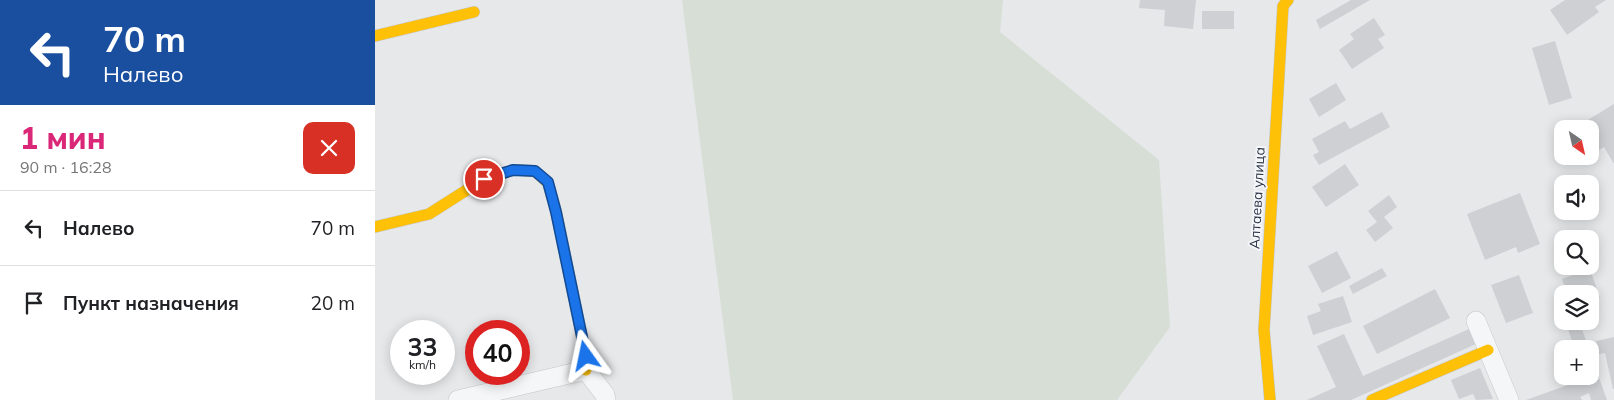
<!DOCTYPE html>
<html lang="ru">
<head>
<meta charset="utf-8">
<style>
  body { margin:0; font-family:Mulish,sans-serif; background:#f2f2f2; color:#202124; height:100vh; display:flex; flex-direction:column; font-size:19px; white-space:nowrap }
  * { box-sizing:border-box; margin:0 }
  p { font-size:16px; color:#757577 }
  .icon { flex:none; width:28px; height:28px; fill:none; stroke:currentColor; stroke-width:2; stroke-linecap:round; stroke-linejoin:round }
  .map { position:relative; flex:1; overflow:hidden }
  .side { display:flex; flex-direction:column; background:#fff; width:375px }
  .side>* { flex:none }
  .guide { background:#1a4fa0; color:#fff; overflow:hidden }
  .needle { width:32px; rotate:146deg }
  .controls { position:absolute; left:1179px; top:120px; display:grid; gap:10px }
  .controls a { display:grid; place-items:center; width:45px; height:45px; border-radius:10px; background:#fff; box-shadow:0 2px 12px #0003; font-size:25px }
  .speed { position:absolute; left:15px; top:320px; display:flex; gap:10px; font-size:25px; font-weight:700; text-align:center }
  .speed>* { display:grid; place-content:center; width:65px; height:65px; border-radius:50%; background:#fff; box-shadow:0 2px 12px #0003; line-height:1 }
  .speed small { font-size:12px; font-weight:400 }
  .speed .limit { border:8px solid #d22; background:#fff; color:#111 }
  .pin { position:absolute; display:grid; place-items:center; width:42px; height:42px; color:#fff; margin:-21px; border:2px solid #fff; border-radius:50%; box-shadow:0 1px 5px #0007 }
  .me { position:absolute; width:55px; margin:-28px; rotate:348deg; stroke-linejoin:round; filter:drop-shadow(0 0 4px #0008) }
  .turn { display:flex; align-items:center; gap:18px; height:105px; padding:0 20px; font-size:22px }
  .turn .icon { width:65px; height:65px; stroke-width:2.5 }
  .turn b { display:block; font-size:35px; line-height:42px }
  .round { display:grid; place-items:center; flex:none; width:52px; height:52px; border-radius:10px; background:#f2f2f2 }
  .head { display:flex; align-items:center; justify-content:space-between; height:85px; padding:0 20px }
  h1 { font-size:30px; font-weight:800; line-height:38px; color:#db2777 }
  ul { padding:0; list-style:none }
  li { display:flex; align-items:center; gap:15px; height:75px; padding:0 20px; border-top:1px solid #e0e0e0 }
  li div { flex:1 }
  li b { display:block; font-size:19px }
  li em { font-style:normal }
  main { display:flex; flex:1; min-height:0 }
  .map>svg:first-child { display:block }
  .green { fill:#d6ded6 }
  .building { fill:#ced0d3 }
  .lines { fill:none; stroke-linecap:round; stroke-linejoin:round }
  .street-casing { stroke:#c4c6c8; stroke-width:20 }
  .slow-casing { stroke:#c4c6c8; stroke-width:12 }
  .street { stroke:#f5f6f7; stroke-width:19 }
  .slow { stroke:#ffc107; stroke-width:11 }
  .route-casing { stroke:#114b97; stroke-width:12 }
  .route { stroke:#1a73e8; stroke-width:9 }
  .labels { text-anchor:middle; stroke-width:4; stroke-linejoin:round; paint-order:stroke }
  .street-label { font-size:14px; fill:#2b3445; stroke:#f4f6f9 }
</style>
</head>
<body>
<main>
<section class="side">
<div class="guide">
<div class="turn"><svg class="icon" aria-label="left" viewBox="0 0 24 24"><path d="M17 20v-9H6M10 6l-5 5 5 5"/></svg><div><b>70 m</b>Налево</div></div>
</div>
<div class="head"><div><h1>1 мин</h1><p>90 m · 16:28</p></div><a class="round" style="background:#d93025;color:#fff"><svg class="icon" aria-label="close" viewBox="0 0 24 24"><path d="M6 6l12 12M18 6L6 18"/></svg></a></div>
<ul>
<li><svg class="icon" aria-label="left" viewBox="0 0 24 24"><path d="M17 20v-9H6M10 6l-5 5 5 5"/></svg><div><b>Налево</b></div><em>70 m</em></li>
<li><svg class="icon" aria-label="arrive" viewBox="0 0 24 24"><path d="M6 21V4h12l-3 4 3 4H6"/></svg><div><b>Пункт назначения</b></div><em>20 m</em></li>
</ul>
</section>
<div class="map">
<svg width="1239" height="400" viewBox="0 0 1239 400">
  <rect width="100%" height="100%" fill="#e6e8ea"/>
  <path class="green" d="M 307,0 L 628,0 L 625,32 L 784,160 L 795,327 L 742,400 L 358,400 Z"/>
  <path class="building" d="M 765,0 L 821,0 L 818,29 L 789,26 L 790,10 L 764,8 Z
    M 976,0 L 995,0 L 945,29 L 941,20 Z
    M 1190,0 L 1231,0 L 1220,7 L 1224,12 L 1192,35 L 1175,10 Z
    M 827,11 L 859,11 L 859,29 L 827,29 Z
    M 999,18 L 1010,35 L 1003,39 L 1009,48 L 977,69 L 964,50 L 979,39 L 975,34 Z
    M 1180,41 L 1197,98 L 1174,105 L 1157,48 Z
    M 961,83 L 971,100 L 944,117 L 934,99 Z
    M 1239,104 L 1239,164 L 1229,147 L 1218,154 L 1215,149 L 1215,129 L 1202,129 L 1201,127 Z
    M 1007,112 L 1015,127 L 944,165 L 938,155 L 944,152 L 937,139 L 970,121 L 975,129 Z
    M 970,164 L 984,185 L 951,207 L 937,187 Z
    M 1145,193 L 1165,244 L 1143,253 L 1141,247 L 1110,260 L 1092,214 Z
    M 1014,195 L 1022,207 L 1009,217 L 1018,228 L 1000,242 L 991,230 L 1002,222 L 993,211 Z
    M 962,251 L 976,278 L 947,293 L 933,266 Z
    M 1007,268 L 1012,276 L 978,294 L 974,286 Z
    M 1215,269 L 1225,298 L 1215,301 L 1215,294 L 1192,294 L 1187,279 Z
    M 1144,275 L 1158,313 L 1131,323 L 1116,285 Z
    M 1060,289 L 1075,318 L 1002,354 L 988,326 Z
    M 968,296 L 977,322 L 938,335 L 932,316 L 946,311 L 943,304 Z
    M 1197,321 L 1204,321 L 1214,349 L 1186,349 L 1198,344 L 1191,323 Z
    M 1094,329 L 1101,344 L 976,400 L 932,400 L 961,387 L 942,346 L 969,334 L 988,376 Z
    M 1239,337 L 1239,389 L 1238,389 L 1230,353 L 1224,354 L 1221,341 Z
    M 1215,353 L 1232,400 L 1216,400 L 1214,393 L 1205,397 L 1207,400 L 1151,400 L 1201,382 L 1199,376 L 1215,376 Z
    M 1105,368 L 1118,399 L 1101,400 L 1098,394 L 1084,399 L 1076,380 Z"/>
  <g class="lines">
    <g class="street-casing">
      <path id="street" d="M 1101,321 L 1134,400
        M 83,400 L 211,370 L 230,395 L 231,400"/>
    </g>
    <g class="slow-casing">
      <path id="slow" d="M 0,36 L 99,12
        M 0,227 L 54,214 L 109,179 L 138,170 L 160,171 L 173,183 L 181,211 L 211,356 L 211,370
        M 895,400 L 889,330 L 908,6 L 913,0
        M 997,400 L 1113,350"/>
    </g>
    <use href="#street" class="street"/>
    <use href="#slow" class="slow"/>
  </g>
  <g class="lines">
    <g class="route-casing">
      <path id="route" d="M 109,179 L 138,170 L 160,171 L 173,182 L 181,212 L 211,356"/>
    </g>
    <use href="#route" class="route"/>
  </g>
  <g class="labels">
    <g class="street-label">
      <text transform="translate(882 198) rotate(-87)" y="5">Алтаева улица</text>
    </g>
  </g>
</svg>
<div class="controls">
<a><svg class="needle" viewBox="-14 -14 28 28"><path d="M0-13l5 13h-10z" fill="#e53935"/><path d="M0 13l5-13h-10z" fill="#757577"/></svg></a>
<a><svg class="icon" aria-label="sound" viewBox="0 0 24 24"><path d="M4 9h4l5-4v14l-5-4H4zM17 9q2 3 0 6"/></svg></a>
<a><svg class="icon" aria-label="search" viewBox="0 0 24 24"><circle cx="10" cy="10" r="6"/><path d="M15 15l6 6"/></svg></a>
<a><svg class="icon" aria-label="layers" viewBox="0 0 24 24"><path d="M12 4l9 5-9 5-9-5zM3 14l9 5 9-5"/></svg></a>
<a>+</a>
</div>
<div class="speed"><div>33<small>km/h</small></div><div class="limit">40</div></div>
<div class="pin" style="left:109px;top:179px;background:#d93025"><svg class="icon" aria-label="arrive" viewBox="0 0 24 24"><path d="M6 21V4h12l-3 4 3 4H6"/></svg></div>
<svg class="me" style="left:211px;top:356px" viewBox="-20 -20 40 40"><path d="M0-17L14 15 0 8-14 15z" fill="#1a73e8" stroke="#fff" stroke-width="4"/></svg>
</div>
</main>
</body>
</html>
